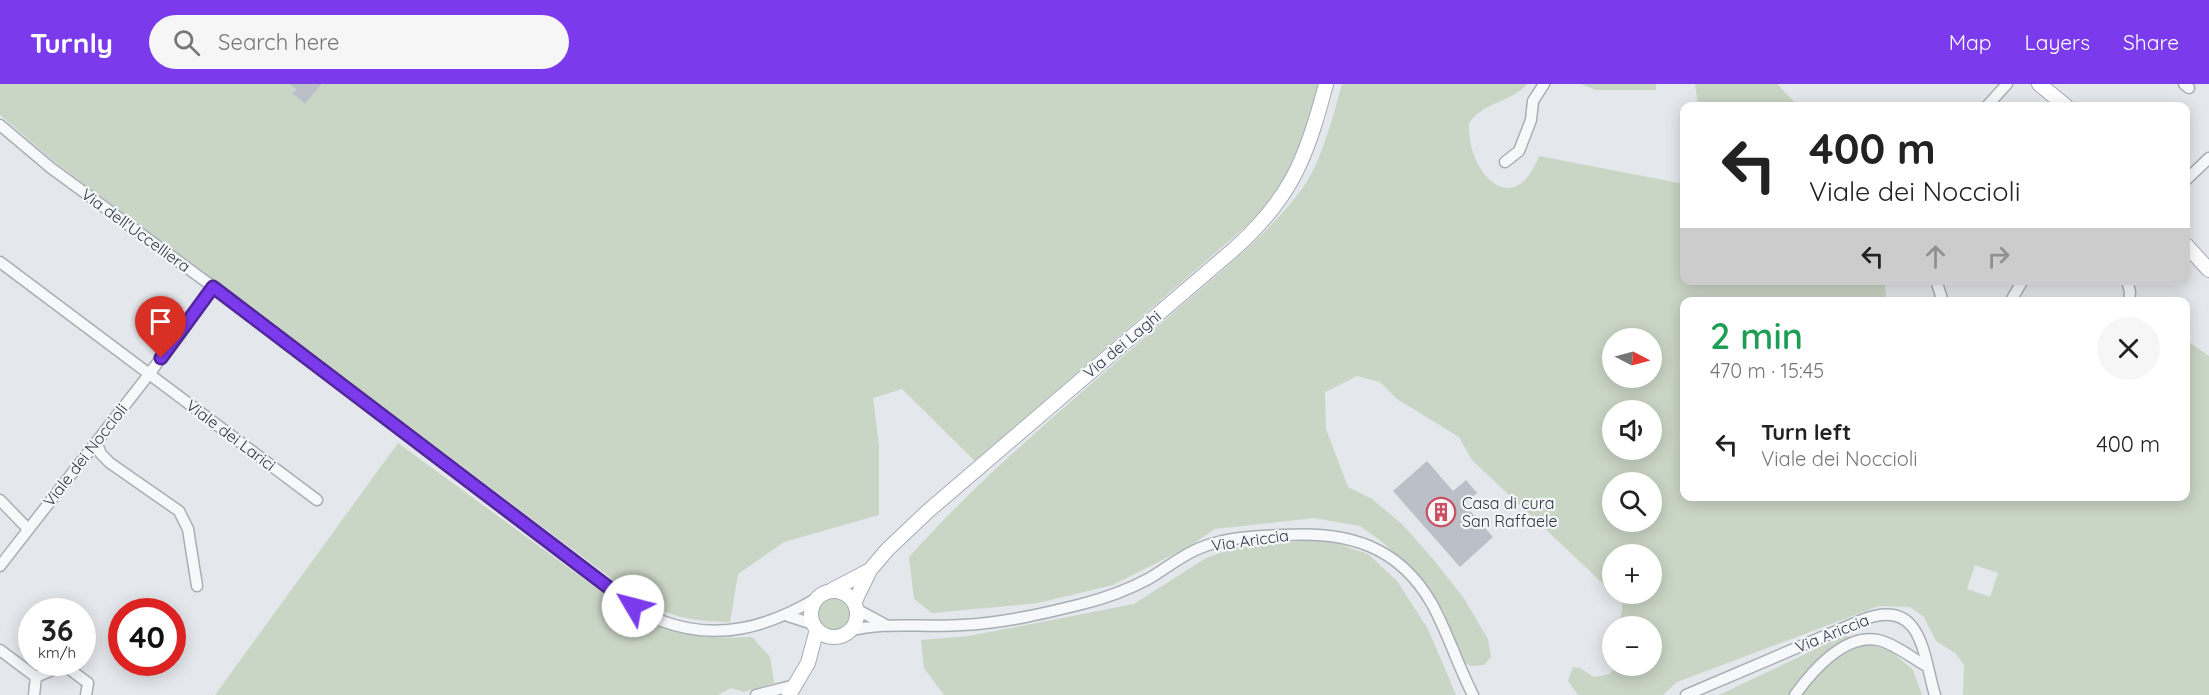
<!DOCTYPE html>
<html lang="en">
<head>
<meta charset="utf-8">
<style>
  body { margin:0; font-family:Quicksand,sans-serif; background:#f6f6f6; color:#222; height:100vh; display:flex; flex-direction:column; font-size:22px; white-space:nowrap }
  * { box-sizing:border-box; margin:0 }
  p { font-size:20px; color:#767676 }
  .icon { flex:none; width:33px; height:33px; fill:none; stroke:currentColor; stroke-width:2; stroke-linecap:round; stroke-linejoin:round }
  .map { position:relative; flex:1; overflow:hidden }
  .sheet { position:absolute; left:1680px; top:213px; width:510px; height:204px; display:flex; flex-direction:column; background:#fff; border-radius:12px; box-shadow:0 3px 15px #0003 }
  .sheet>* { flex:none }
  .banner { position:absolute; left:1680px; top:18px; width:510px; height:183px; border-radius:12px; box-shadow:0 3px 15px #0003; background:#fff; color:#222; overflow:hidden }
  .needle { width:39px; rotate:96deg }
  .fabs { position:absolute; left:1602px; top:244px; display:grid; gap:12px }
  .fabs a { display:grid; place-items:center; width:60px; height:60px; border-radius:50%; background:#fff; box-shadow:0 3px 15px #0003; font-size:30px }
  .speed { position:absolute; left:18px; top:514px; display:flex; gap:12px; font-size:30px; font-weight:700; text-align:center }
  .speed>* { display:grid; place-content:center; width:78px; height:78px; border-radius:50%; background:#fff; box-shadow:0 3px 15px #0003; line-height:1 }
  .speed small { font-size:15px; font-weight:400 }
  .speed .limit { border:9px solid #d22; background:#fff; color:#111 }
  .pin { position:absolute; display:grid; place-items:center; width:51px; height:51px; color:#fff; margin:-62px -26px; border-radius:50% 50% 50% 0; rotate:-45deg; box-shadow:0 0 6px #0007 }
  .pin .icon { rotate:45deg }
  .me { position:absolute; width:66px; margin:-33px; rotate:307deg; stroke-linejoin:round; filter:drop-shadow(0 0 4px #0008) }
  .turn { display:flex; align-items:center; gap:21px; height:126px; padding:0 30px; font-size:27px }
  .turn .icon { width:78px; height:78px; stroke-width:2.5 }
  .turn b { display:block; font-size:42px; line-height:51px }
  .lanes { display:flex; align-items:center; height:57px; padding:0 30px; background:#0003; justify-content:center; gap:30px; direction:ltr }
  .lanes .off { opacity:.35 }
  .round { display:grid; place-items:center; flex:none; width:63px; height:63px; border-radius:32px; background:#f6f6f6 }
  .headline { display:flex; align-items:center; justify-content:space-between; height:102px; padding:0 30px }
  h1 { font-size:36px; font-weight:600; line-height:45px; color:#1e9e55 }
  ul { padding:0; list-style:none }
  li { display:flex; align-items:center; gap:18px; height:90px; padding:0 30px }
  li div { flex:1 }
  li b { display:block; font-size:22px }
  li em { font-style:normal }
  header { display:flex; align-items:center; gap:36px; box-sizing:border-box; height:84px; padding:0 30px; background:#7c3aed; color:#fff }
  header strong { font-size:28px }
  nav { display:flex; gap:33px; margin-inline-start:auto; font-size:21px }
  .search { width:420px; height:54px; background:#f6f6f6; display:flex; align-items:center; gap:15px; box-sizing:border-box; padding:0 21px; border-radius:33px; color:#767676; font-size:22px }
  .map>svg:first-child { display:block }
  .green { fill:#c9d5c5; fill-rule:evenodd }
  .building { fill:#bbc0c8 }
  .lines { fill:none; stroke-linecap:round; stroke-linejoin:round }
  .minor-casing { stroke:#a9aeb5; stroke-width:13 }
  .major-casing { stroke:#a4abb7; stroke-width:16 }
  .minor { stroke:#f7f8fa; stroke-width:10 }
  .major { stroke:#fff; stroke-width:14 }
  .route-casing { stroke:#51269a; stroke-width:15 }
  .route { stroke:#7c3aed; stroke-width:10 }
  .labels { text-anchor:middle; stroke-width:4.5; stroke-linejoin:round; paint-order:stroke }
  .street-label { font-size:16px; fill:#2c3443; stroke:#f4f6f8 }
  .poi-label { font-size:16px; fill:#2c3443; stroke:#f4f6f8; text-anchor:start }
</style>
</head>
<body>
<header>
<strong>Turnly</strong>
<div class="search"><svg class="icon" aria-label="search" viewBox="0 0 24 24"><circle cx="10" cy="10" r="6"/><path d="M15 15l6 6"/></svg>Search here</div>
<nav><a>Map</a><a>Layers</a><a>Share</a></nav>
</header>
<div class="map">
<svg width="2209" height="611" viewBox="0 0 2209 611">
  <rect width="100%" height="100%" fill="#e4e7eb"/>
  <path class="green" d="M 0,0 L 298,0 L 292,9 L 305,20 L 322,0 L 1321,0 L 1310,45 L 1276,112 L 1251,138 L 975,377 L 902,305 L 873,314 L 879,362 L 879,431 L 784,458 L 738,490 L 730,538 C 692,537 673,534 639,515 L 55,78 L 0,31 Z
    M 1342,0 L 1527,0 C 1512,18 1483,18 1469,39 C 1466,87 1513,139 1539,72 L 1684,100 L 1684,196 L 1885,197 L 1886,217 L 1684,218 L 1684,412 L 2186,412 L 2186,256 L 2209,272 L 2209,611 L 1963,611 L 1964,581 L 1955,569 L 1936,557 L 1924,533 L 1910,523 L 1879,522 L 1677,598 L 1663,611 L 1578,611 L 1568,597 L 1573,583 L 1580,584 L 1594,593 L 1610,590 L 1617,582 L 1652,582 L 1652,543 L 1619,543 L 1623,518 L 1615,510 L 1652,510 L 1652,471 L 1612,471 L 1612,508 L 1472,376 L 1459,353 L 1397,315 L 1380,298 L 1357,292 L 1325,308 L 1326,345 L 1348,403 L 1372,415 L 1403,441 L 1432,474 L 1463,513 L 1488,555 L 1491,573 L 1484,581 L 1471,582 L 1463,578 L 1444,528 L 1427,501 L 1412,485 L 1381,457 L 1360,442 L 1314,434 L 1215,445 L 1188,463 L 1113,501 L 1038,519 L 932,529 L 914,515 L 909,473 C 989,384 1083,308 1173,229 C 1217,190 1270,150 1304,102 C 1321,79 1334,29 1342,0 ZM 1612,255 L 1652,255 L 1652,294 L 1612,294 ZM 1612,327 L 1652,327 L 1652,366 L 1612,366 ZM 1612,399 L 1652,399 L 1652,438 L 1612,438 ZM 1975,481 L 1998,489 L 1990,513 L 1967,505 Z
    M 1580,0 L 1656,0 L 1656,6 L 1596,6 Z
    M 1695,0 L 1777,0 L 1798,22 L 1698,22 Z
    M 398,359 L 629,528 C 674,552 701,555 752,553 L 770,573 L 774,599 L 744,608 L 731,604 L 718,611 L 215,611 Z
    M 1323,455 L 1368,470 L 1397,497 L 1428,545 L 1456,611 L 944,611 L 924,584 L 921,556 L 969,552 L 1134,520 L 1206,474 L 1234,464 Z
    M815 529a18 18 0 1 1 36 0a18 18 0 1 1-36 0Z
    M 1845,551 L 1892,568 L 1913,586 L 1922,611 L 1719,611 Z"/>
  <path class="building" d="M 290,0 L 322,0 L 305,20 L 292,9 L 296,5 Z
    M 1427,377 L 1453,407 L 1466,396 L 1477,409 L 1464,420 L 1493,453 L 1460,483 L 1393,407 Z"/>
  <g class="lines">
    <g class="minor-casing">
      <path id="minor" d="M 2184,0 L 2189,4
        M 1987,22 L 2007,0
        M 0,41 L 51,84 L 231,216 L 633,522 C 643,527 652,533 662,537 C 718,558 768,543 817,514
        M 1505,78 L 1519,67 L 1531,36 L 1533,17 L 1544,0
        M 2186,96 L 2209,74
        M 0,178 L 317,416
        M 1936,196 L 1943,218
        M 2127,196 L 2130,208 L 2129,218
        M 2014,218 L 2013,213 L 2023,196
        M 96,358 L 101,370 L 110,379 L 179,427 L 188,445 L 197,502
        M 0,416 L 28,445
        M 0,482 L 150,289 L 213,203
        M 856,525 L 884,540
        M 788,532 L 813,540
        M 849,547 C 885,537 924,544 962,541 C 1003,539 1042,530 1082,520 C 1106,514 1128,506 1150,494 C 1167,484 1182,471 1200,464 C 1227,453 1257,452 1285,451 C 1348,447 1399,462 1432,520 C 1448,549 1458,582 1473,611
        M 0,566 L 36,593
        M 36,593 L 64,581 L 88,599 L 86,611
        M 34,611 L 36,593
        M 756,611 L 795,601
        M 1686,611 L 1862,536 C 1923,512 1923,572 1935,611
        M 1795,611 C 1812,587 1845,549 1878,556 C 1895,560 1912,574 1928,583"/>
    </g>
    <g class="major-casing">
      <path id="major" d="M 2039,0 L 2066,22
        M 2186,161 L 2209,186
        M 832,506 L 870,486
        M811 530a23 23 0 1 1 46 0a23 23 0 1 1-46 0Z
        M 854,519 L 870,486 L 887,466 L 928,427 L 1233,166 C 1291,115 1307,73 1326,0
        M 789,611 L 808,579 L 817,545"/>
    </g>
    <use href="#minor" class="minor"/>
    <use href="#major" class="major"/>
  </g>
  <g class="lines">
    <g class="route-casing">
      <path id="route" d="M 161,274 L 213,203 L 633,522"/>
    </g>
    <use href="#route" class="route"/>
  </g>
  <defs>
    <g id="building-ring" transform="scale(1.5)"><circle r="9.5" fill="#f4f6f8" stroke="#ca4f61" stroke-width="1.5"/><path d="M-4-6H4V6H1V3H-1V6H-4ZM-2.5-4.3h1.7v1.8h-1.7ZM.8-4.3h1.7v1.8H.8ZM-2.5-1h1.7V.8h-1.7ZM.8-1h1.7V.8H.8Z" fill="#ca4f61"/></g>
  </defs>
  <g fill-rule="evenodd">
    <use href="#building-ring" x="1441" y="428"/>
  </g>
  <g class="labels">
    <g class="street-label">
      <text transform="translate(136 146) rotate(36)" y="6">Via dell'Uccelliera</text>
      <text transform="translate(1122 260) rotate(-40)" y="6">Via dei Laghi</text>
      <text transform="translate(231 351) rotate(37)" y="6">Viale dei Larici</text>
      <text transform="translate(85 371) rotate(-52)" y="6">Viale dei Noccioli</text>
      <text transform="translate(1250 456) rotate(-8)" y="6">Via Ariccia</text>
      <text transform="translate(1832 549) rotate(-22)" y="6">Via Ariccia</text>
    </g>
    <g class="poi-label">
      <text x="1462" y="425">Casa di cura<tspan x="1462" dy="18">San Raffaele</tspan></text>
    </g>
  </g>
</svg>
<div class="fabs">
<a><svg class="needle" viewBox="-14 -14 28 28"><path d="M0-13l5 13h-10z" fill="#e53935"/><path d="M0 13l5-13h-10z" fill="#767676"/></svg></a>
<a><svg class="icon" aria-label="sound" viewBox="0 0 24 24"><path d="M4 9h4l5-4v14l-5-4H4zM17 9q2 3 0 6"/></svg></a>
<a><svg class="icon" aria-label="search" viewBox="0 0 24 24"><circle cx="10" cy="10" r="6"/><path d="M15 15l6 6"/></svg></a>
<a>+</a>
<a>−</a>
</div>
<div class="speed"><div>36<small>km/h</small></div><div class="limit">40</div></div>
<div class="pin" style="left:161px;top:274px;background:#d93025"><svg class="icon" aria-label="arrive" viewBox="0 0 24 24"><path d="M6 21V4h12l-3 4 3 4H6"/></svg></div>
<svg class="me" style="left:633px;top:522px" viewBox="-20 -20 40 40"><circle r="19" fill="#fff"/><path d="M0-13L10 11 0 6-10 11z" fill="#7c3aed"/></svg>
<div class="banner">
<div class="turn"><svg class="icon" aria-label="left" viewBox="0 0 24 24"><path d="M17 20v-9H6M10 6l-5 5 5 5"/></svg><div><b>400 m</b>Viale dei Noccioli</div></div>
<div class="lanes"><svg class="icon" aria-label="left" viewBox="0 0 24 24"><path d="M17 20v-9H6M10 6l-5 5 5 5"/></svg><svg class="icon off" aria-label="ahead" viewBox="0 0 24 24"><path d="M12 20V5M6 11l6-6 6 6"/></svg><svg class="icon off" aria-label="right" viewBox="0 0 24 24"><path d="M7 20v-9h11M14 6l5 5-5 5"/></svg></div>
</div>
<section class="sheet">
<div class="headline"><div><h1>2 min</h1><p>470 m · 15:45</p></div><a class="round"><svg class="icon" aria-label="close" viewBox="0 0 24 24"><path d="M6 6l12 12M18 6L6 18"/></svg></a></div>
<ul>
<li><svg class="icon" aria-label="left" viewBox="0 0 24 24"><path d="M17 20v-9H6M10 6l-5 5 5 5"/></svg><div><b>Turn left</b><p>Viale dei Noccioli</p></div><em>400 m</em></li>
</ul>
</section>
</div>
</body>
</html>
